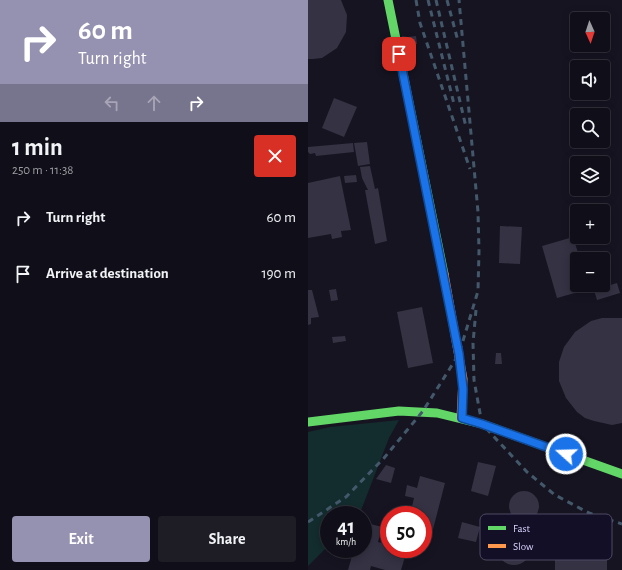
<!DOCTYPE html>
<html lang="en">
<head>
<meta charset="utf-8">
<style>
  body { margin:0; font-family:"Alegreya Sans",sans-serif; background:#1e1d26; color:#f1f3f6; height:100vh; display:flex; flex-direction:column; font-size:15px; white-space:nowrap }
  * { box-sizing:border-box; margin:0 }
  p { font-size:13px; color:#9c9ca2 }
  .icon { flex:none; width:22px; height:22px; fill:none; stroke:currentColor; stroke-width:2; stroke-linecap:round; stroke-linejoin:round }
  .map { position:relative; flex:1; overflow:hidden }
  .drawer { display:flex; flex-direction:column; background:#100f19; width:308px }
  .drawer>* { flex:none }
  .guide { background:#9591b1; color:#fff; overflow:hidden }
  .needle { width:26px; rotate:177deg }
  .controls { position:absolute; left:262px; top:12px; display:grid; gap:8px }
  .controls a { display:grid; place-items:center; width:40px; height:40px; border-radius:4px; background:#100f19; box-shadow:0 2px 10px #0003,0 0 0 1px #302f38; font-size:20px }
  .speed { position:absolute; left:12px; top:506px; display:flex; gap:8px; font-size:20px; font-weight:700; text-align:center }
  .speed>* { display:grid; place-content:center; width:52px; height:52px; border-radius:50%; background:#100f19; box-shadow:0 2px 10px #0003,0 0 0 1px #302f38; line-height:1 }
  .speed small { font-size:10px; font-weight:400 }
  .speed .limit { border:6px solid #d22; background:#fff; color:#111 }
  .pin { position:absolute; display:grid; place-items:center; width:34px; height:34px; color:#fff; margin:-17px; border-radius:8px; box-shadow:0 2px 6px #0006 }
  .me { position:absolute; width:44px; margin:-22px; rotate:290deg; stroke-linejoin:round; filter:drop-shadow(0 0 3px #0008) }
  .turn { display:flex; align-items:center; gap:14px; height:84px; padding:0 12px; font-size:18px }
  .turn .icon { width:52px; height:52px; stroke-width:2.5 }
  .turn b { display:block; font-size:28px; line-height:34px }
  .lanes { display:flex; align-items:center; height:38px; padding:0 12px; background:#0003; justify-content:center; gap:20px; direction:ltr }
  .lanes .off { opacity:.35 }
  .round { display:grid; place-items:center; flex:none; width:42px; height:42px; border-radius:4px; background:#1e1d26 }
  .overview { display:flex; align-items:center; justify-content:space-between; height:68px; padding:0 12px }
  h1 { font-size:24px; font-weight:700; line-height:30px }
  .button { display:flex; gap:8px; margin-top:auto; padding:8px 12px }
  .button a { flex:1; height:46px; border-radius:4px; background:#9591b1; color:#fff; font-size:16px; font-weight:700; line-height:46px; text-align:center }
  .button a+a { background:#1e1d26; color:#f1f3f6 }
  ul { padding:0; list-style:none }
  li { display:flex; align-items:center; gap:12px; height:56px; padding:0 12px }
  li div { flex:1 }
  li b { display:block; font-size:15px }
  li em { font-style:normal }
  main { display:flex; flex:1; min-height:0 }
  .map>svg:first-child { display:block }
  .green { fill:#132c2d }
  .building { fill:#343243 }
  .lines { fill:none; stroke-linecap:round; stroke-linejoin:round }
  .fast { stroke:#63d668; stroke-width:9 }
  .slow { stroke:#ff974d; stroke-width:9 }
  .rail { stroke:#43596b; stroke-width:3; stroke-dasharray:6 5; stroke-linecap:butt }
  .route-casing { stroke:#114b97; stroke-width:10 }
  .route { stroke:#1a73e8; stroke-width:7 }
  .key { fill:#130f26; stroke:#4e4a67; stroke-width:1 }
  .key-label { font-size:11px; fill:#d9d4ff }
</style>
</head>
<body>
<main>
<section class="drawer">
<div class="guide">
<div class="turn"><svg class="icon" aria-label="right" viewBox="0 0 24 24"><path d="M7 20v-9h11M14 6l5 5-5 5"/></svg><div><b>60 m</b>Turn right</div></div>
<div class="lanes"><svg class="icon off" aria-label="left" viewBox="0 0 24 24"><path d="M17 20v-9H6M10 6l-5 5 5 5"/></svg><svg class="icon off" aria-label="ahead" viewBox="0 0 24 24"><path d="M12 20V5M6 11l6-6 6 6"/></svg><svg class="icon" aria-label="right" viewBox="0 0 24 24"><path d="M7 20v-9h11M14 6l5 5-5 5"/></svg></div>
</div>
<div class="overview"><div><h1>1 min</h1><p>250 m · 11:38</p></div><a class="round" style="background:#d93025;color:#fff"><svg class="icon" aria-label="close" viewBox="0 0 24 24"><path d="M6 6l12 12M18 6L6 18"/></svg></a></div>
<ul>
<li><svg class="icon" aria-label="right" viewBox="0 0 24 24"><path d="M7 20v-9h11M14 6l5 5-5 5"/></svg><div><b>Turn right</b></div><em>60 m</em></li>
<li><svg class="icon" aria-label="arrive" viewBox="0 0 24 24"><path d="M6 21V4h12l-3 4 3 4H6"/></svg><div><b>Arrive at destination</b></div><em>190 m</em></li>
</ul>
<div class="button"><a>Exit</a><a>Share</a></div>
</section>
<div class="map">
<svg width="314" height="570" viewBox="0 0 314 570">
  <rect width="100%" height="100%" fill="#161421"/>
  <path class="green" d="M 91,420 L 81,438 L 52,513 L 50,515 L 21,515 L 21,545 L 0,566 L 0,432 L 22,427 Z"/>
  <path class="building" d="M 0,0 L 33,0 L 39,15 L 38,32 L 29,48 L 14,58 L 5,59 L 0,59 Z
    M 94,36 L 100,37 L 108,36 L 109,44 L 96,46 Z
    M 26,98 L 49,107 L 36,137 L 14,128 Z
    M 59,142 L 62,164 L 50,166 L 46,143 Z
    M 45,143 L 46,152 L 8,156 L 7,153 L 2,154 L 0,152 L 0,147 Z
    M 62,166 L 67,189 L 70,188 L 79,241 L 67,244 L 57,190 L 60,190 L 54,178 L 52,167 Z
    M 48,175 L 49,182 L 37,183 L 36,176 Z
    M 32,176 L 43,230 L 33,231 L 34,237 L 24,239 L 23,234 L 0,238 L 0,183 Z
    M 192,226 L 214,227 L 212,264 L 191,263 Z
    M 265,237 L 272,259 L 269,259 L 269,285 L 279,285 L 281,289 L 249,298 L 234,246 Z
    M 309,283 L 312,293 L 289,300 L 286,290 Z
    M 28,289 L 30,300 L 23,301 L 21,290 Z
    M 0,290 L 4,290 L 11,317 L 3,318 L 3,324 L 0,325 Z
    M 114,307 L 125,363 L 100,368 L 89,312 Z
    M 294,318 L 314,318 L 314,423 L 304,425 L 286,421 L 277,418 L 269,412 L 258,398 L 251,381 L 251,362 L 256,347 L 267,332 L 283,321 Z
    M 37,336 L 38,341 L 25,343 L 24,337 Z
    M 188,353 L 193,353 L 194,364 L 187,364 Z
    M 170,462 L 188,466 L 180,496 L 163,491 Z
    M 78,465 L 87,468 L 83,483 L 68,479 Z
    M 112,476 L 137,483 L 123,537 L 115,535 L 115,515 L 102,515 L 106,498 L 97,496 L 99,485 L 109,488 Z
    M201 506a15 15 0 1 1 30 0a15 15 0 1 1-30 0Z
    M 55,522 L 74,527 L 70,542 L 81,545 L 81,549 L 106,549 L 105,552 L 99,550 L 93,570 L 77,570 L 63,566 L 62,570 L 40,570 L 46,549 L 55,549 Z
    M 154,522 L 172,527 L 168,542 L 150,538 Z
    M189 548a17 17 0 1 1 34 0a17 17 0 1 1-34 0Z
    M 272,540 L 286,543 L 292,547 L 299,560 L 299,570 L 247,570 L 247,560 L 254,548 L 265,541 Z"/>
  <g class="lines">
    <path class="fast" d="M 80,0 L 136,274
      M 0,422 L 91,411 L 129,413 L 174,424 L 314,474"/>
    <path class="slow" d="M 136,274 L 155,379 L 153,418"/>
    <path class="rail" d="M 108,0 L 112,23 L 162,169
      M 120,0 L 146,104
      M 128,0 L 158,127
      M 139,0 L 150,41
      M 168,310 L 165,343 L 166,380 L 174,424 L 219,472 L 247,495 L 281,513 L 314,524
      M 0,522 L 38,497 L 76,458 L 115,411 L 151,354 L 170,291 L 171,251 L 170,212 L 151,0"/>
  </g>
  <g class="lines">
    <g class="route-casing">
      <path id="route" d="M 91,54 L 151,354 L 155,389 L 154,418 L 174,424 L 258,454"/>
    </g>
    <use href="#route" class="route"/>
  </g>
  <rect x="172" y="514" width="132" height="46" rx="6" class="key"/>
  <rect x="180" y="526" width="18" height="4" fill="#63d668"/>
  <rect x="180" y="544" width="18" height="4" fill="#ff974d"/>
  <g class="key-label">
    <text x="205" y="532">Fast</text>
    <text x="205" y="550">Slow</text>
  </g>
</svg>
<div class="controls">
<a><svg class="needle" viewBox="-14 -14 28 28"><path d="M0-13l5 13h-10z" fill="#e53935"/><path d="M0 13l5-13h-10z" fill="#9c9ca2"/></svg></a>
<a><svg class="icon" aria-label="sound" viewBox="0 0 24 24"><path d="M4 9h4l5-4v14l-5-4H4zM17 9q2 3 0 6"/></svg></a>
<a><svg class="icon" aria-label="search" viewBox="0 0 24 24"><circle cx="10" cy="10" r="6"/><path d="M15 15l6 6"/></svg></a>
<a><svg class="icon" aria-label="layers" viewBox="0 0 24 24"><path d="M12 4l9 5-9 5-9-5zM3 14l9 5 9-5"/></svg></a>
<a>+</a>
<a>−</a>
</div>
<div class="speed"><div>41<small>km/h</small></div><div class="limit">50</div></div>
<div class="pin" style="left:91px;top:54px;background:#d93025"><svg class="icon" aria-label="arrive" viewBox="0 0 24 24"><path d="M6 21V4h12l-3 4 3 4H6"/></svg></div>
<svg class="me" style="left:258px;top:454px" viewBox="-20 -20 40 40"><circle r="17" fill="#1a73e8" stroke="#fff" stroke-width="3"/><path d="M0-11L8 9 0 5-8 9z" fill="#fff"/></svg>
</div>
</main>
</body>
</html>
